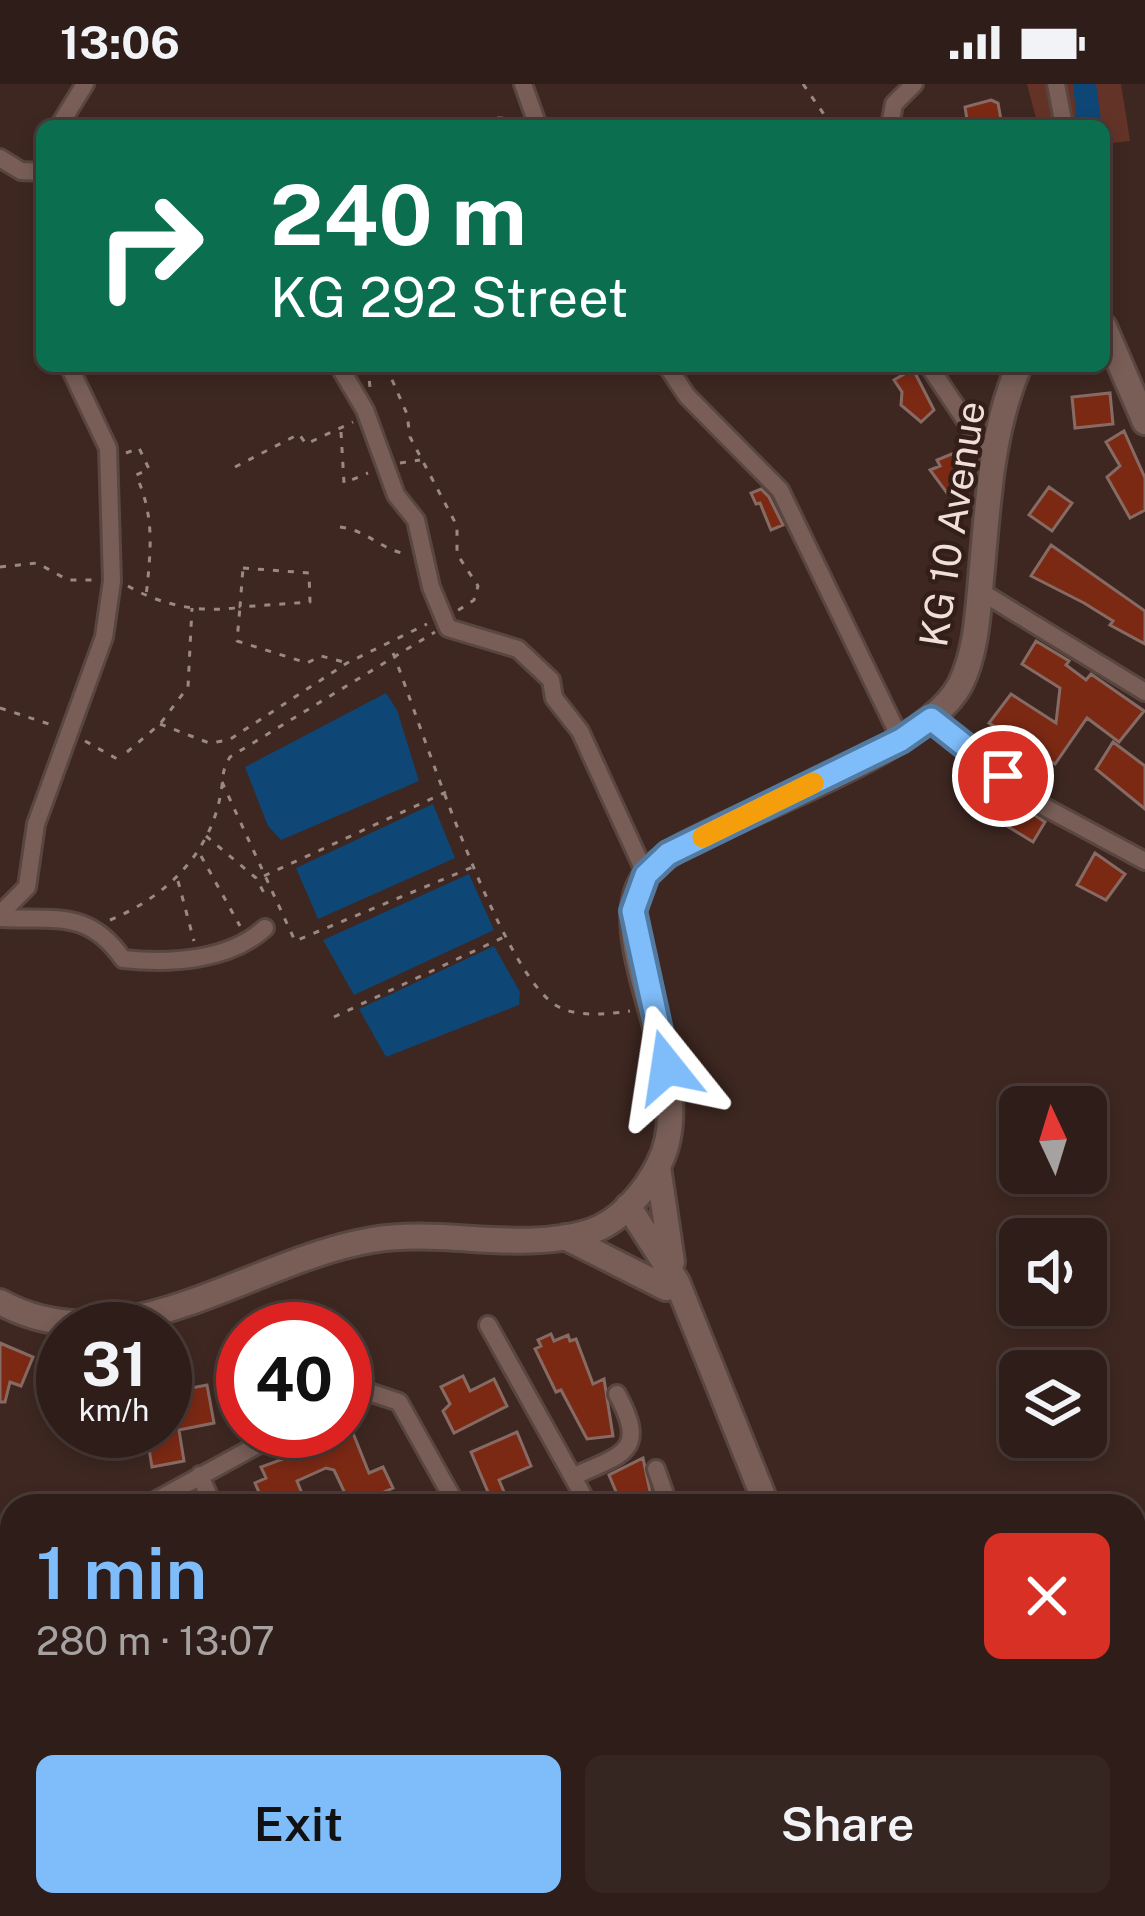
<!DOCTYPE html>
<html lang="en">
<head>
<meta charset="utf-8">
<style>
  body { margin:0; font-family:"Public Sans",sans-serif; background:#362622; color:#f1f3f6; height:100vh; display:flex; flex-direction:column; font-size:45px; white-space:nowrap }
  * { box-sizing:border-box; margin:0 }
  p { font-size:39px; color:#a7a2a2 }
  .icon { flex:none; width:66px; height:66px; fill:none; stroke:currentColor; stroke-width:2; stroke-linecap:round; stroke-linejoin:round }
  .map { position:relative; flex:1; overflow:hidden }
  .panel { position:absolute; left:0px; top:1410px; width:1146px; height:423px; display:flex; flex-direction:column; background:#2e1d19; border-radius:36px 36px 0 0; box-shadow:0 6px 18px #0003,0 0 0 3px #493b38 }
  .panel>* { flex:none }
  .top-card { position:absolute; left:36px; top:36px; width:1074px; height:252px; border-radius:18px; box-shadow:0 6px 18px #0003,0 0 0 3px #493b38; background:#0b6e4f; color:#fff; overflow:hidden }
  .needle { width:78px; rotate:356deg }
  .buttons { position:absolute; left:999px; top:1002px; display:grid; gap:24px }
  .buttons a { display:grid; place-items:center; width:108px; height:108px; border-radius:18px; background:#2e1d19; box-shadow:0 6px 18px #0003,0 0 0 3px #493b38; font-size:60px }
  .speed { position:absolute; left:36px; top:1218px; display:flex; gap:24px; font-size:60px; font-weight:700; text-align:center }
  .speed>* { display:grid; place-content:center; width:156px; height:156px; border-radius:50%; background:#2e1d19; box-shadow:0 6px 18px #0003,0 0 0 3px #493b38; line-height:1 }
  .speed small { font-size:30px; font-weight:400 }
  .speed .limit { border:18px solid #d22; background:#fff; color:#111 }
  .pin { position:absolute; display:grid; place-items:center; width:102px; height:102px; color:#fff; margin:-51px; border:6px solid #fff; border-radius:50%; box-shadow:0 3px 12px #0007 }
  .me { position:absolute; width:132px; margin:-66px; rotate:345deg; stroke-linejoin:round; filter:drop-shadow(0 0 9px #0008) }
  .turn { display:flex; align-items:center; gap:42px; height:252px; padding:0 36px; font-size:54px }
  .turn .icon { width:156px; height:156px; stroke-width:2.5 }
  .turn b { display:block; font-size:84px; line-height:102px }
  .round { display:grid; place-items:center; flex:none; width:126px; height:126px; border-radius:18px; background:#362622 }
  .summary { display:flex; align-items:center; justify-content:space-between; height:204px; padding:0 36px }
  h1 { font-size:72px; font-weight:600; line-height:90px; color:#7fbdfa }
  .cta { display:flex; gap:24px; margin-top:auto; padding:24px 36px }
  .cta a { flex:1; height:138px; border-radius:18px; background:#7fbdfa; color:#111; font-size:48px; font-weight:600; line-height:138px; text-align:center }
  .cta a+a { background:#362622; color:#f1f3f6 }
  .status { display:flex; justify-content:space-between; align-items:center; height:84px; padding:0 60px; background:#2e1d19; direction:ltr }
  .status svg { height:33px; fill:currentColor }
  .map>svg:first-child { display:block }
  .green { fill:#643327 }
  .water { fill:#0e4675 }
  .building { fill:#7c2914; stroke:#866b64; stroke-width:3 }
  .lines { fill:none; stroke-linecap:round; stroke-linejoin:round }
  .street-casing { stroke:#594640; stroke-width:22 }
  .secondary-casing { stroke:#594640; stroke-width:30 }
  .path { stroke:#9b8883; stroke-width:3; stroke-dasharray:6 9; stroke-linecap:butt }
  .street { stroke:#785e57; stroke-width:16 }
  .secondary { stroke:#785e57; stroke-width:24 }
  .route-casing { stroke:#537ba2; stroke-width:30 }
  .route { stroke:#7fbdfa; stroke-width:21 }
  .slow { stroke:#f59e0b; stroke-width:21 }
  .labels { text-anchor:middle; stroke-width:9; stroke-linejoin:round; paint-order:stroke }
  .street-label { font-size:39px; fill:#efdfdb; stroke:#341e18 }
</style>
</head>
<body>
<div class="status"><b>13:06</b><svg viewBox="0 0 49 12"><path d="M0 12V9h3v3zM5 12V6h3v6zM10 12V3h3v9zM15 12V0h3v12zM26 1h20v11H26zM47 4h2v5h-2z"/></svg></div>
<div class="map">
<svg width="1145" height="1832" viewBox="0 0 1145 1832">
  <rect width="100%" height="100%" fill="#3e2721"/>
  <path class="green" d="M 1027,0 L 1121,0 L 1130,57 L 1104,60 L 1104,42 L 1038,42 Z"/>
  <path class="water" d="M 1073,0 L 1096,0 L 1101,36 L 1077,40 Z
    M 386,609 L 397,626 L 419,697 L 281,756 L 268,742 L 245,683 Z
    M 433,720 L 455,774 L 318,835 L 296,784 Z
    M 469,790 L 494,846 L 354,911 L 323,856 Z
    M 494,862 L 520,908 L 519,921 L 386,973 L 359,925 Z"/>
  <path class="building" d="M 991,16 L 998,19 L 1002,42 L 968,42 L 965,23 Z
    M 913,285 L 934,326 L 921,338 L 901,321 L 902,308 L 894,296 Z
    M 1110,309 L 1113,340 L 1075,344 L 1072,313 Z
    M 1124,347 L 1145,394 L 1145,426 L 1130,434 L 1107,393 L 1120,382 L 1106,358 Z
    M 959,367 L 972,399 L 947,409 L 930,386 L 940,382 L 937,376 Z
    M 1049,403 L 1072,419 L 1052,447 L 1029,431 Z
    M 761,405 L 769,413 L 783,441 L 771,446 L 760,419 L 756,420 L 751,409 Z
    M 1051,461 L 1145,527 L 1145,560 L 1110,541 L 1113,537 L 1084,519 L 1031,492 Z
    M 1036,557 L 1069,577 L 1066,581 L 1086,596 L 1091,590 L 1144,627 L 1119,658 L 1087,634 L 1055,680 L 989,639 L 1011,610 L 1056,639 L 1060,604 L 1022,580 Z
    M 1113,658 L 1145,682 L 1145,725 L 1096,685 Z
    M 1015,718 L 1045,738 L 1033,758 L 1002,739 Z
    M 1095,769 L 1125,790 L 1106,816 L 1077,801 Z
    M 551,1250 L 554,1257 L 568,1251 L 570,1257 L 576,1255 L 593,1300 L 604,1295 L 613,1352 L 587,1355 L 561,1306 L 556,1308 L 535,1265 L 541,1262 L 538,1256 Z
    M 0,1259 L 33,1273 L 21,1302 L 10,1298 L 5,1318 L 0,1318 Z
    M 463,1292 L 470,1307 L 494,1295 L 507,1322 L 454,1349 L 443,1327 L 450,1320 L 441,1303 Z
    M 207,1301 L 214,1339 L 179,1346 L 184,1377 L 152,1383 L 146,1347 L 165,1347 L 165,1309 Z
    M 517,1348 L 531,1382 L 499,1396 L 505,1410 L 491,1415 L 471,1368 Z
    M 353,1349 L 369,1389 L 383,1383 L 393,1404 L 382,1409 L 386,1416 L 351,1422 L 334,1386 L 326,1384 L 297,1397 L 307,1422 L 265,1422 L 255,1399 L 266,1394 L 261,1383 Z
    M 643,1374 L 653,1422 L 622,1422 L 609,1391 Z
    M 0,1473 L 12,1474 L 9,1517 L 0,1517 Z
    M 0,1735 L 12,1758 L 12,1815 L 0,1793 Z"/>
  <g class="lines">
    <g class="street-casing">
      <path id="street" d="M 523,0 L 538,42
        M 1056,0 L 1064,42
        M 59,42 L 85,0
        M 890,42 L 894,20 L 914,0
        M 0,74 L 21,87 L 42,88
        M 339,282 L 365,326 L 396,411 L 416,436 L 431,503 L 448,544 L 518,565 L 551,596 L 554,614 L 580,647 L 646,791
        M 667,282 L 687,312 L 780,406 L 901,656
        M 929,282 L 992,376
        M 980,507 L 1145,608
        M 931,635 L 1039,720 L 1145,777
        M 0,830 L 27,803 L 36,740 L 104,553 L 112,497 L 108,364 L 69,282
        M 0,834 C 56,837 88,825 123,875 C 170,880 229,877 265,844
        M 488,1241 L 589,1422
        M 345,1315 L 372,1309 L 399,1318 L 457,1422
        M 656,1385 L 669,1422
        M 200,1391 L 213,1422
        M 574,1392 C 624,1370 648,1367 617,1310
        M 146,1422 L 283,1347
        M 0,1689 L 12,1689
        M 128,1821 L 129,1832
        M 514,1821 L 518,1832
        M 700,1821 L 703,1832
        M 280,1832 L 281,1821
        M 378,1832 L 379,1821"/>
    </g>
    <g class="secondary-casing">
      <path id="secondary" d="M 1104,243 L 1145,338
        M 658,1083 L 672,1178
        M 628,1122 L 677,1198 L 767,1422
        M 565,1153 L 666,1204
        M 0,1218 C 121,1285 251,1176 372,1156 C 442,1144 521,1169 589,1148 C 619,1139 645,1108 659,1080 C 704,993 598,852 646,791 C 665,767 696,756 722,743 C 783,714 930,658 960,601 C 976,570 978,529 981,495 C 988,422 990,350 1019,282
        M 871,1821 L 873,1832"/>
    </g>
    <path class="path" d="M 803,0 L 832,42
      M 441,37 L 444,42
      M 485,42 L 496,34 L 516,35
      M 368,282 L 370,304
      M 386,282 L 407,330 L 410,353 L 457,442 L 457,470 L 478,502 L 474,516 L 457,527
      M 341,348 L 344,399 L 368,389
      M 126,369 L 139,364 L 149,385 L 136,391 C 155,433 151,465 146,513
      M 400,379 L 420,376
      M 235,383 L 299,350 L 306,360 L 353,338
      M 340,443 C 367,446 381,466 407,470
      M 0,483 L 37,479 L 68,496 L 96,496
      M 243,484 L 309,489 L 310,518 L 240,523 Z
      M 128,502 C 160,521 203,530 240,523 L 237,557 L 307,579 L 321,572 L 344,578
      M 393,569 C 421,640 499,888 557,922 C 578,934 608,930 630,927
      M 0,624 L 55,642
      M 160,640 L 209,659 L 229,656 L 347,579 L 427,540
      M 85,657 L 119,676
      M 127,668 L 160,640 L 188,603 L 192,524
      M 222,698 L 295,857 L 473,783
      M 206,752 L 256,794 L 264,809
      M 201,772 L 240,842
      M 264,792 L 446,708
      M 178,797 L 194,857
      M 110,836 C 166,813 211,769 221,708 C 224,692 221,688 230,673 L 435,548
      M 334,933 L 504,853"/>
    <use href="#street" class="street"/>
    <use href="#secondary" class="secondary"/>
  </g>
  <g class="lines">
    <g class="route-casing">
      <path id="route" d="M 667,983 L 633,827 L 646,791 L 668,770 L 901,656 L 931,635 L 1003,692"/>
    </g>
    <use href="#route" class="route"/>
    <path class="slow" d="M 703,753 L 813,699"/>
  </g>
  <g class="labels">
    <g class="street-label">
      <text transform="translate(952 440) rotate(-81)" y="14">KG 10 Avenue</text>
    </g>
  </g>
</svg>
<div class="buttons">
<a><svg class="needle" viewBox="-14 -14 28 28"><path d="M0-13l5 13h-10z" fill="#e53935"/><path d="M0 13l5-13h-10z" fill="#a7a2a2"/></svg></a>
<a><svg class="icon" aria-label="sound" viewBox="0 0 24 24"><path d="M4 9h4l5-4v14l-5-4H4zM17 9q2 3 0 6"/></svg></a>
<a><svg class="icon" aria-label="layers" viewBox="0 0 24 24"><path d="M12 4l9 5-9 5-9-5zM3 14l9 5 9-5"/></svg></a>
</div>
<div class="speed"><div>31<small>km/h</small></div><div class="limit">40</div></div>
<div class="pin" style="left:1003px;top:692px;background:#d93025"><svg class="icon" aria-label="arrive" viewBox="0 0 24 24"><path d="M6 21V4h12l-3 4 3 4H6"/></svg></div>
<svg class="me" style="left:667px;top:983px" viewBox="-20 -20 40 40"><path d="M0-17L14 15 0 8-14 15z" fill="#7fbdfa" stroke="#fff" stroke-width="4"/></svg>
<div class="top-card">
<div class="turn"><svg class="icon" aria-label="right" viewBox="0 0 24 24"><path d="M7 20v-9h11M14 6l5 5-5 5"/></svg><div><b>240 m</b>KG 292 Street</div></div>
</div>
<section class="panel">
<div class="summary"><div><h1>1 min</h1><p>280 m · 13:07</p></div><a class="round" style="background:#d93025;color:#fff"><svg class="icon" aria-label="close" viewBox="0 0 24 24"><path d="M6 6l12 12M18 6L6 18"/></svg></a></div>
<div class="cta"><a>Exit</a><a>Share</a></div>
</section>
</div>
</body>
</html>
